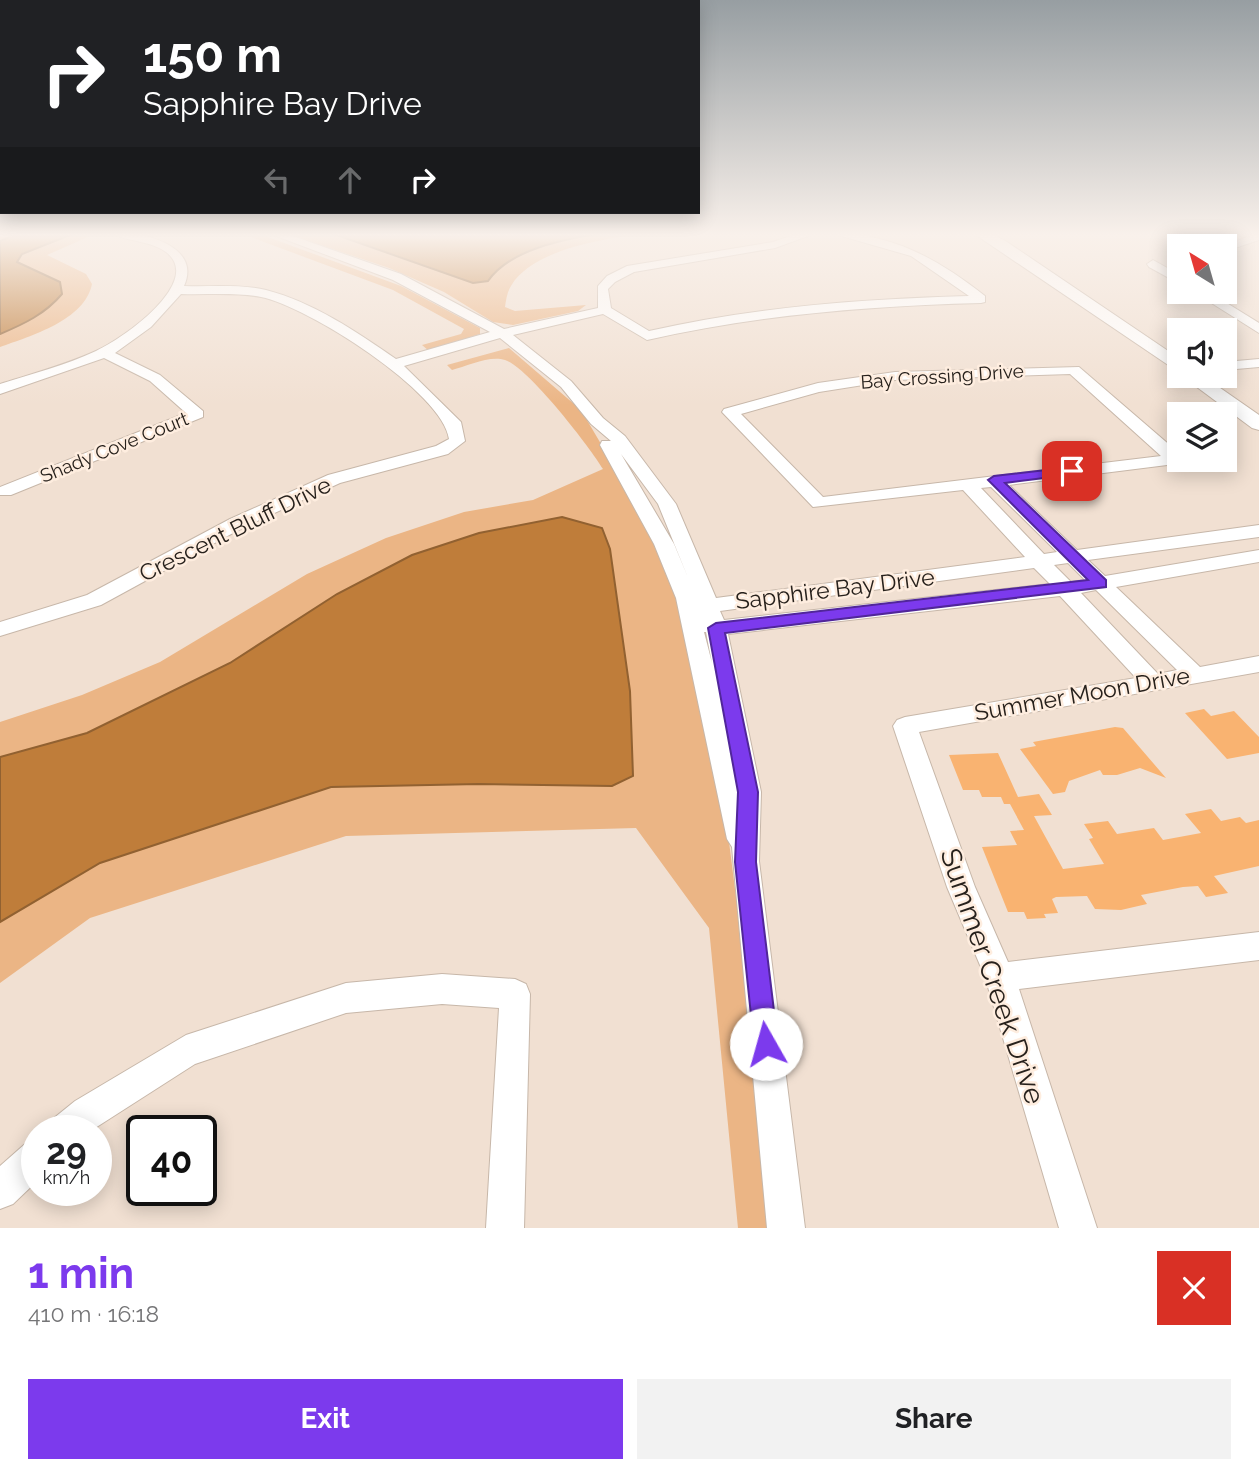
<!DOCTYPE html>
<html lang="en">
<head>
<meta charset="utf-8">
<style>
  body { margin:0; font-family:Raleway,sans-serif; background:#f2f2f2; color:#202124; height:100vh; display:flex; flex-direction:column; font-size:26px; white-space:nowrap }
  * { box-sizing:border-box; margin:0 }
  p { font-size:23px; color:#757577 }
  .icon { flex:none; width:38px; height:38px; fill:none; stroke:currentColor; stroke-width:2; stroke-linecap:round; stroke-linejoin:round }
  .map { position:relative; height:1228px; overflow:hidden }
  .side { display:flex; flex-direction:column; background:#fff; flex:1 }
  .side>* { flex:none }
  .top-card { position:absolute; left:0px; top:0px; width:700px; height:214px; box-shadow:0 4px 18px #0003; background:#202124; color:#fff; overflow:hidden }
  .needle { width:46px; rotate:323deg }
  .fabs { position:absolute; left:1167px; top:234px; display:grid; gap:14px }
  .fabs a { display:grid; place-items:center; width:70px; height:70px; border-radius:0px; background:#fff; box-shadow:0 4px 18px #0003; font-size:35px }
  .speed { position:absolute; left:21px; top:1115px; display:flex; gap:14px; font-size:35px; font-weight:700; text-align:center }
  .speed>* { display:grid; place-content:center; width:91px; height:91px; border-radius:50%; background:#fff; box-shadow:0 4px 18px #0003; line-height:1 }
  .speed small { font-size:18px; font-weight:400 }
  .speed .limit { border:4px solid #111; border-radius:10px; background:#fff; color:#111 }
  .pin { position:absolute; display:grid; place-items:center; width:60px; height:60px; color:#fff; margin:-30px; border-radius:14px; box-shadow:0 4px 10px #0006 }
  .me { position:absolute; width:77px; margin:-38px; rotate:353deg; stroke-linejoin:round; filter:drop-shadow(0 0 5px #0008) }
  .turn { display:flex; align-items:center; gap:24px; height:147px; padding:0 28px; font-size:32px }
  .turn .icon { width:91px; height:91px; stroke-width:2.5 }
  .turn b { display:block; font-size:49px; line-height:60px }
  .lanes { display:flex; align-items:center; height:66px; padding:0 28px; background:#0003; justify-content:center; gap:35px; direction:ltr }
  .lanes .off { opacity:.35 }
  .round { display:grid; place-items:center; flex:none; width:74px; height:74px; border-radius:0px; background:#f2f2f2 }
  .overview { display:flex; align-items:center; justify-content:space-between; height:119px; padding:0 28px }
  h1 { font-size:42px; font-weight:700; line-height:52px; color:#7c3aed }
  .cta { display:flex; gap:14px; margin-top:auto; padding:14px 28px }
  .cta a { flex:1; height:80px; border-radius:0px; background:#7c3aed; color:#fff; font-size:28px; font-weight:700; line-height:80px; text-align:center }
  .cta a+a { background:#f2f2f2; color:#202124 }
  .map>svg:first-child { display:block }
  .green { fill:#ebb585 }
  .water { fill:#bf7d3a; stroke:#916131; stroke-width:2 }
  .building { fill:#f9b371 }
  .lines { fill:none; stroke-linecap:round; stroke-linejoin:round }
  .minor-casing { stroke:#c7b7a9; stroke-width:2 }
  .major-casing { stroke:#c7b7a9; stroke-width:2 }
  .minor { fill:#fff; fill-rule:evenodd }
  .major { fill:#fff; fill-rule:evenodd }
  .route { fill:#7c3aed; stroke:#51269a; stroke-width:2 }
  .labels { text-anchor:middle; stroke-width:5; stroke-linejoin:round; paint-order:stroke }
  .far-street-label { font-size:19px; fill:#27211c; stroke:#feeddf }
  .street-label { font-size:23px; fill:#27211c; stroke:#feeddf }
  .near-street-label { font-size:28px; fill:#27211c; stroke:#feeddf }
</style>
</head>
<body>
<div class="map">
<svg width="1259" height="1228" viewBox="0 0 1259 1228">
  <rect width="100%" height="100%" fill="#f1e0d2"/>
  <path class="green" d="M 0,233 L 97,233 L 47,255 L 86,274 L 92,284 C 85,320 31,336 0,347 Z
    M 240,233 L 257,233 L 401,286 L 480,328 L 480,334 L 429,351 L 422,345 L 461,334 L 464,329 L 393,290 Z
    M 285,233 L 649,233 C 609,238 533,248 511,286 C 507,292 506,300 505,307 L 515,311 L 586,305 L 578,311 L 513,325 L 493,322 L 444,292 L 389,268 Z
    M 509,348 L 581,410 L 637,505 L 679,604 L 727,826 L 778,1228 L 738,1228 L 709,928 L 636,828 L 346,836 L 90,918 L 0,983 L 0,722 L 82,695 L 160,662 L 307,574 L 386,538 L 464,512 L 533,500 L 603,469 C 590,447 528,367 505,360 C 490,355 467,366 452,370 L 447,365 Z"/>
  <path class="water" d="M 18,233 L 75,233 L 22,254 L 17,262 L 60,282 L 62,294 C 45,314 24,324 0,334 L 0,241 Z
    M 331,233 L 602,233 C 565,239 510,249 488,281 L 473,283 Z
    M 562,517 L 602,528 L 610,549 L 630,691 L 633,776 L 612,786 L 479,784 L 331,787 L 100,863 L 0,922 L 0,757 L 87,733 L 230,663 L 337,594 L 412,555 L 479,533 Z"/>
  <path class="building" d="M 1204,709 L 1211,716 L 1234,711 L 1259,737 L 1259,753 L 1227,759 L 1185,713 Z
    M 1115,727 L 1123,728 L 1166,778 L 1140,768 L 1117,775 L 1103,775 L 1100,770 L 1069,781 L 1065,792 L 1053,794 L 1020,749 L 1036,746 L 1033,742 Z
    M 998,753 L 1018,797 L 1039,794 L 1052,815 L 1034,816 L 1063,869 L 1104,864 L 1089,839 L 1093,838 L 1084,824 L 1108,821 L 1117,834 L 1154,828 L 1163,840 L 1201,833 L 1185,814 L 1211,809 L 1221,821 L 1240,817 L 1246,823 L 1259,820 L 1259,866 L 1214,876 L 1228,893 L 1206,897 L 1198,886 L 1183,887 L 1141,895 L 1147,904 L 1121,910 L 1095,909 L 1087,896 L 1056,897 L 1052,899 L 1058,913 L 1044,914 L 1046,918 L 1027,919 L 1024,912 L 1008,912 L 982,847 L 1017,845 L 1010,831 L 1024,830 L 1010,804 L 1004,804 L 1001,797 L 982,797 L 979,790 L 963,790 L 949,755 Z"/>
  <g class="lines">
    <g class="minor-casing">
      <path id="minor" d="M 120,233 C 149,233 201,248 184,286 C 210,287 241,284 266,290 C 313,302 357,332 396,359 L 490,332 L 393,280 L 268,233 L 284,233 L 401,274 L 504,329 L 598,308 L 598,286 L 607,276 L 627,266 L 773,242 L 799,233 L 816,233 L 775,248 L 634,272 L 615,282 L 608,289 L 611,308 L 649,331 C 755,307 861,299 969,296 L 911,256 L 831,233 C 892,233 938,259 985,296 L 985,302 L 981,303 C 868,306 757,315 647,340 L 603,314 L 513,335 L 571,381 L 603,418 L 625,436 L 676,504 L 716,598 L 1025,557 L 963,490 L 813,507 L 722,412 L 724,409 L 818,383 L 895,372 L 1079,367 L 1180,454 L 1180,460 L 1183,460 L 1175,464 L 1009,485 L 1077,550 L 1259,525 L 1259,537 L 1088,560 L 1105,576 L 1259,550 L 1259,562 L 1116,587 L 1200,667 L 1259,656 L 1259,672 L 919,732 L 975,887 L 1008,962 L 1259,932 L 1259,960 L 1019,989 L 1097,1228 L 1059,1228 L 985,977 L 947,887 L 893,726 L 897,720 L 905,717 L 1136,678 L 1060,596 L 728,634 L 761,792 L 759,861 L 805,1228 L 767,1228 L 732,847 L 727,839 L 676,598 L 654,544 L 600,445 L 602,441 L 611,441 L 591,424 L 561,387 L 500,338 L 404,366 L 461,422 L 465,441 L 448,454 L 340,483 L 244,527 L 101,605 L 0,636 L 0,622 L 87,595 L 230,519 L 328,475 L 436,446 L 449,439 C 443,392 307,306 261,297 C 236,292 206,295 181,294 L 151,327 L 115,353 L 160,375 L 203,411 L 203,417 L 11,495 L 0,495 L 0,487 L 186,413 L 150,381 L 104,358 L 0,394 L 0,384 C 32,374 66,365 96,351 C 121,340 205,282 166,252 C 154,243 134,241 120,237 ZM 1070,374 L 1161,456 L 823,497 L 741,414 L 819,392 L 895,380 ZM 621,454 L 658,504 L 689,580 L 674,544 ZM 991,487 L 1057,552 L 1044,554 L 981,488 ZM 1068,563 L 1085,580 L 1071,582 L 1054,565 ZM 1034,568 L 1050,584 L 724,620 L 720,611 ZM 1096,590 L 1177,670 L 1158,674 L 1081,593 ZM 704,632 L 706,632 L 712,663 Z
        M 1259,233 L 1259,240 L 1229,250 L 1225,251 L 1225,247 L 1220,247 Z
        M 1153,260 L 1180,275 L 1180,284 L 1149,267 L 1147,264 Z
        M 1194,292 L 1209,292 L 1259,323 L 1259,333 Z
        M 1259,359 L 1259,367 L 1225,370 L 1225,362 Z
        M 442,974 L 515,979 L 526,984 L 530,994 L 524,1228 L 486,1228 L 499,1008 L 442,1004 L 346,1013 L 195,1064 L 92,1130 L 49,1130 L 54,1118 L 75,1101 L 186,1035 L 346,983 Z
        M 37,1138 L 37,1181 L 13,1204 L 0,1209 L 0,1166 L 25,1144 Z"/>
    </g>
    <g class="major-casing">
      <path id="major" d="M 973,233 L 991,233 L 1007,242 L 1180,359 L 1180,373 Z
        M 1182,376 L 1203,376 L 1259,415 L 1259,430 L 1252,428 Z"/>
    </g>
    <use href="#minor" class="minor"/>
    <use href="#major" class="major"/>
  </g>
  <linearGradient id="sky" x2="0" y2="1"><stop stop-color="#979ea2"/><stop offset="0.58" stop-color="#f9f1eb"/><stop offset="1" stop-color="#f9f1eb" stop-opacity="0"/></linearGradient>
  <rect width="1259" height="405" fill="url(#sky)"/>
  <path class="route" d="M 1072,467 L 1078,471 L 1076,474 L 1005,483 L 1106,580 L 1106,587 L 725,633 L 758,792 L 756,862 L 778,1044 L 775,1052 L 766,1056 L 757,1052 L 754,1044 L 735,862 L 738,792 L 708,628 L 716,623 L 1088,580 L 988,480 L 994,476 Z"/>
  <g class="labels">
    <g class="far-street-label">
      <text transform="translate(942 376) rotate(-4)" y="7">Bay Crossing Drive</text>
      <text transform="translate(114 447) rotate(-22)" y="7">Shady Cove Court</text>
    </g>
    <g class="street-label">
      <text transform="translate(235 529) rotate(-26)" y="8">Crescent Bluff Drive</text>
      <text transform="translate(835 589) rotate(-7)" y="8">Sapphire Bay Drive</text>
      <text transform="translate(1082 694) rotate(-10)" y="8">Summer Moon Drive</text>
    </g>
    <g class="near-street-label">
      <text transform="translate(993 976) rotate(71)" y="10">Summer Creek Drive</text>
    </g>
  </g>
</svg>
<div class="fabs">
<a><svg class="needle" viewBox="-14 -14 28 28"><path d="M0-13l5 13h-10z" fill="#e53935"/><path d="M0 13l5-13h-10z" fill="#757577"/></svg></a>
<a><svg class="icon" aria-label="sound" viewBox="0 0 24 24"><path d="M4 9h4l5-4v14l-5-4H4zM17 9q2 3 0 6"/></svg></a>
<a><svg class="icon" aria-label="layers" viewBox="0 0 24 24"><path d="M12 4l9 5-9 5-9-5zM3 14l9 5 9-5"/></svg></a>
</div>
<div class="speed"><div>29<small>km/h</small></div><div class="limit">40</div></div>
<div class="pin" style="left:1072px;top:471px;background:#d93025"><svg class="icon" aria-label="arrive" viewBox="0 0 24 24"><path d="M6 21V4h12l-3 4 3 4H6"/></svg></div>
<svg class="me" style="left:766px;top:1044px" viewBox="-20 -20 40 40"><circle r="19" fill="#fff"/><path d="M0-13L10 11 0 6-10 11z" fill="#7c3aed"/></svg>
<div class="top-card">
<div class="turn"><svg class="icon" aria-label="right" viewBox="0 0 24 24"><path d="M7 20v-9h11M14 6l5 5-5 5"/></svg><div><b>150 m</b>Sapphire Bay Drive</div></div>
<div class="lanes"><svg class="icon off" aria-label="left" viewBox="0 0 24 24"><path d="M17 20v-9H6M10 6l-5 5 5 5"/></svg><svg class="icon off" aria-label="ahead" viewBox="0 0 24 24"><path d="M12 20V5M6 11l6-6 6 6"/></svg><svg class="icon" aria-label="right" viewBox="0 0 24 24"><path d="M7 20v-9h11M14 6l5 5-5 5"/></svg></div>
</div>
</div>
<section class="side">
<div class="overview"><div><h1>1 min</h1><p>410 m · 16:18</p></div><a class="round" style="background:#d93025;color:#fff"><svg class="icon" aria-label="close" viewBox="0 0 24 24"><path d="M6 6l12 12M18 6L6 18"/></svg></a></div>
<div class="cta"><a>Exit</a><a>Share</a></div>
</section>
</body>
</html>
